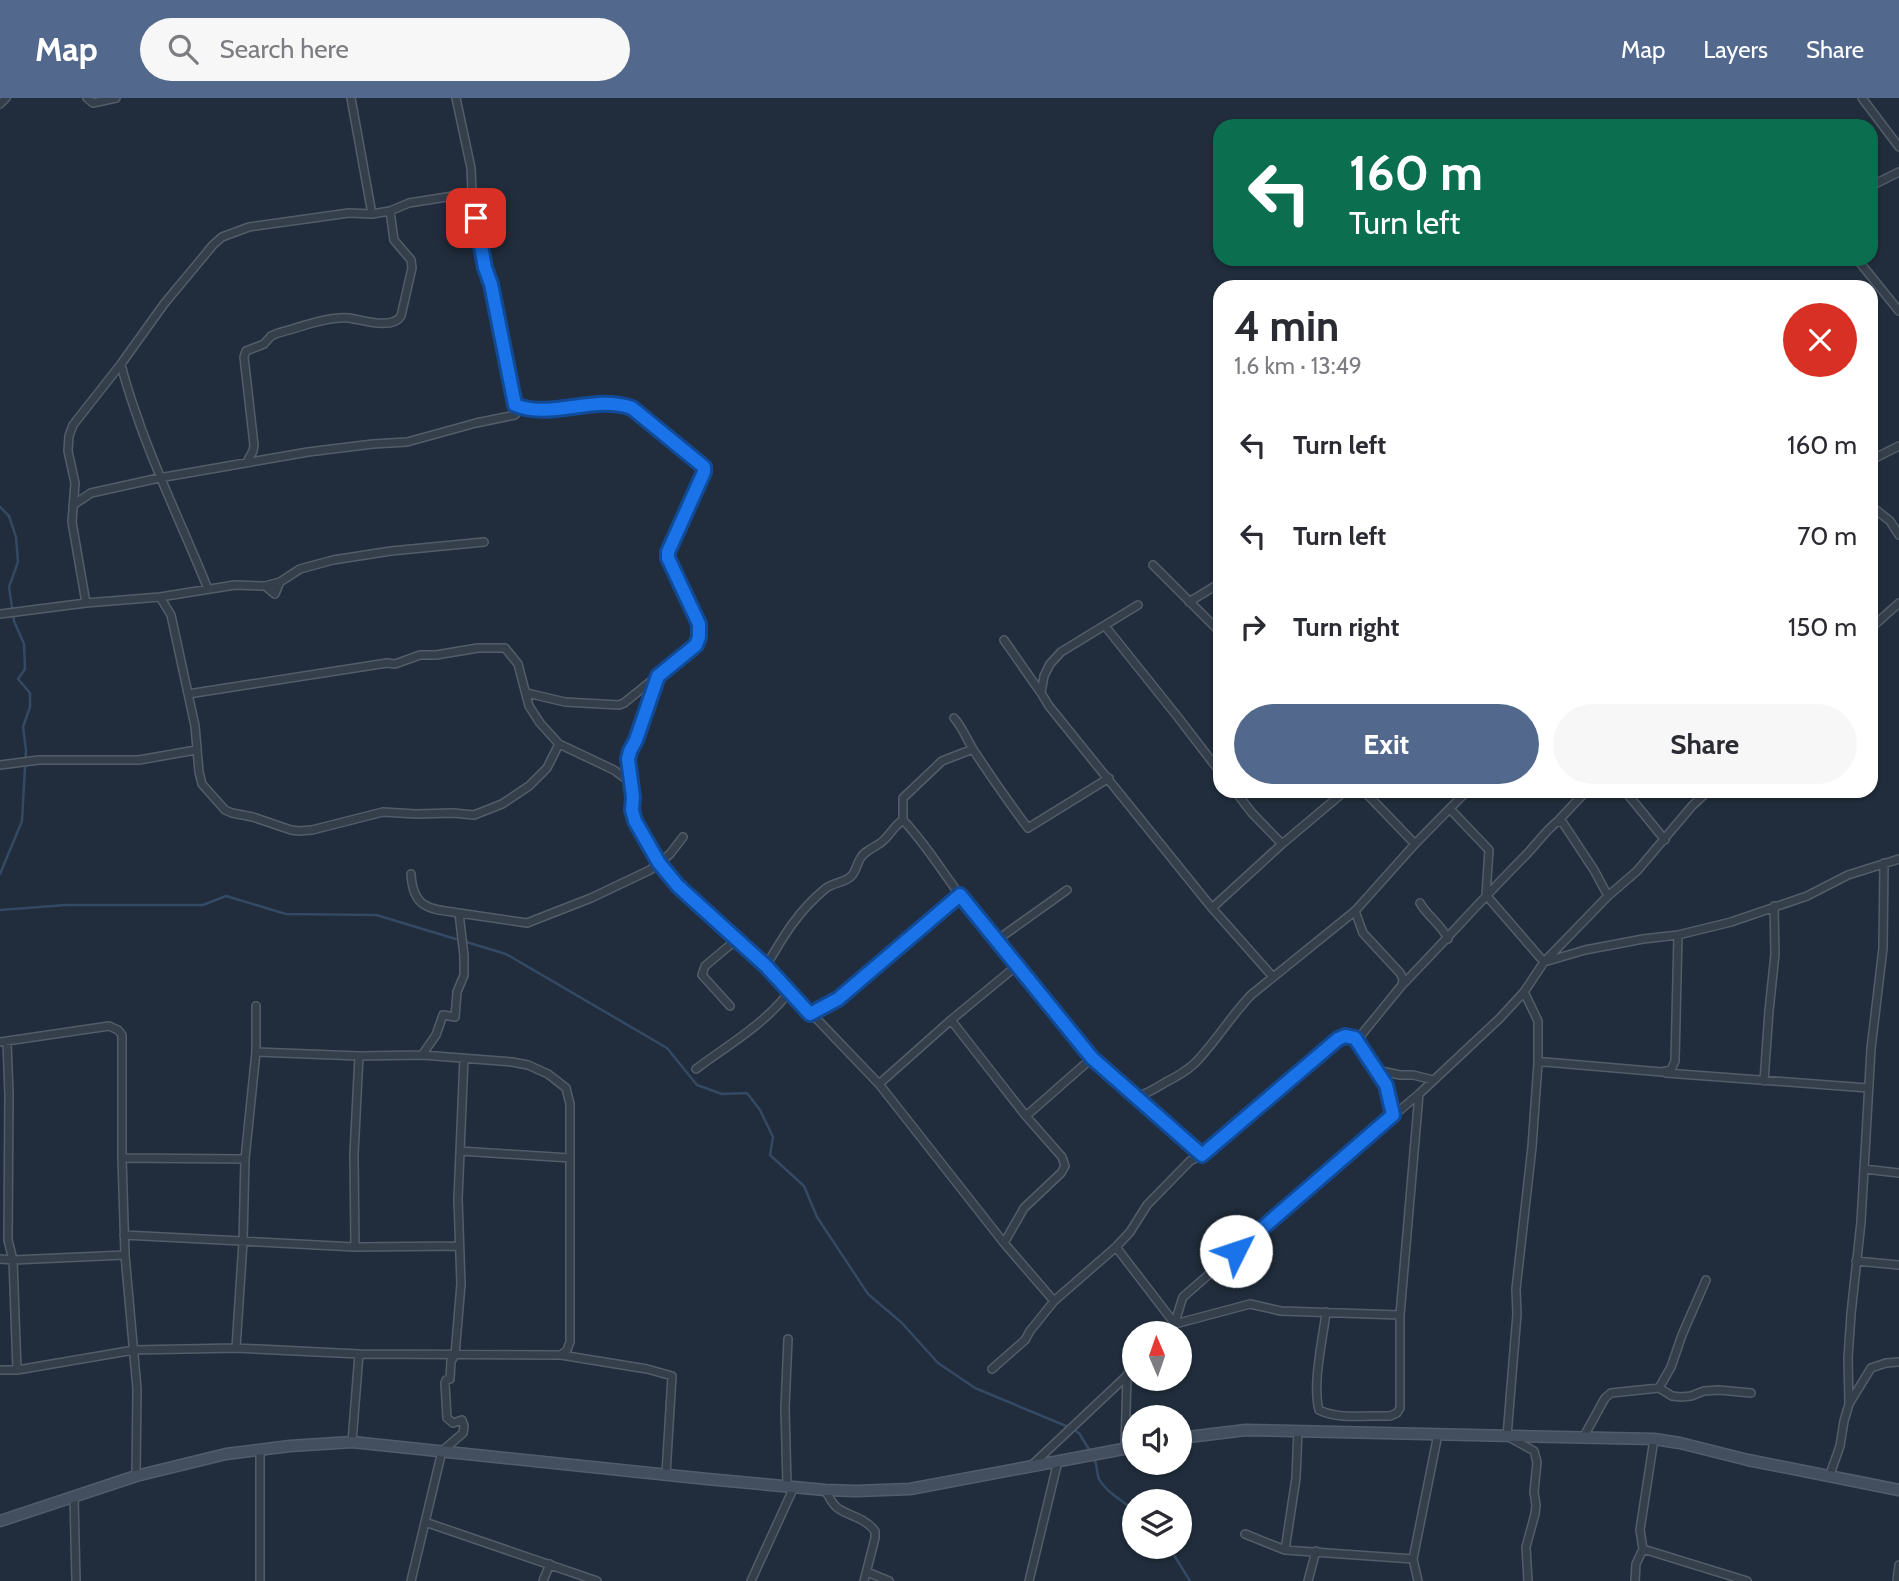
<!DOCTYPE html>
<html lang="en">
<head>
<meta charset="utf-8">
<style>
  body { margin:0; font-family:Cabin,sans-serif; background:#f7f7f7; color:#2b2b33; height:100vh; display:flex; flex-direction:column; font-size:26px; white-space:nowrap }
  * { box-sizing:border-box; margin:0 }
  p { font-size:23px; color:#7c7c81 }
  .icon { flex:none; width:38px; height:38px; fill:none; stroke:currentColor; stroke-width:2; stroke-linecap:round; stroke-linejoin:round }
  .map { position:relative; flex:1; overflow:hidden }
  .drawer { position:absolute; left:1213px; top:182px; width:665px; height:518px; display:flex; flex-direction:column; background:#fff; border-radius:21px; box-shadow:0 2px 5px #0004 }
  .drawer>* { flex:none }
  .hud { position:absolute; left:1213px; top:21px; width:665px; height:147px; border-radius:21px; box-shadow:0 2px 5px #0004; background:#0b6e4f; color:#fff; overflow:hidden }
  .needle { width:46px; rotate:358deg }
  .buttons { position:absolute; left:1122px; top:1223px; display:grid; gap:14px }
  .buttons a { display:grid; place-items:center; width:70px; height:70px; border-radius:50%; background:#fff; box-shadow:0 2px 5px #0004; font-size:35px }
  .pin { position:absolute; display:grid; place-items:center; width:60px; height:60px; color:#fff; margin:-30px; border-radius:14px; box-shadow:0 4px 10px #0006 }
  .me { position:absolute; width:77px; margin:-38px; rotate:49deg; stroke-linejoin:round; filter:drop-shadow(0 0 5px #0008) }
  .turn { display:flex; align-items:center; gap:24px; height:147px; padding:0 21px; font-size:32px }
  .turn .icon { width:91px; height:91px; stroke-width:2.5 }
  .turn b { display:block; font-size:49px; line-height:60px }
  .round { display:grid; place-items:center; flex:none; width:74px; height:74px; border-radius:37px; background:#f7f7f7 }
  .overview { display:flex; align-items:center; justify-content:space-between; height:119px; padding:0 21px }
  h1 { font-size:42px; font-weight:700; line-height:52px }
  .primary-button { display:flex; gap:14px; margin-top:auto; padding:14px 21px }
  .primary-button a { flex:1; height:80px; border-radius:42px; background:#52698d; color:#fff; font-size:28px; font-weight:700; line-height:80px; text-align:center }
  .primary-button a+a { background:#f7f7f7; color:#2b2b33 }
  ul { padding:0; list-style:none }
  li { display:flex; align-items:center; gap:21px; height:91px; padding:0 21px }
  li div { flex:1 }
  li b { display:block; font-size:26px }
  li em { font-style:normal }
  header { display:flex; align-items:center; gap:42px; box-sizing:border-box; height:98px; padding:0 35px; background:#52698d; color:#fff }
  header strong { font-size:33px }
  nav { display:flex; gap:38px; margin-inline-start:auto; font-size:24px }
  .search { width:490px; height:63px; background:#f7f7f7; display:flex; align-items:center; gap:18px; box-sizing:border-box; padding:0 24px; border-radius:38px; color:#7c7c81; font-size:26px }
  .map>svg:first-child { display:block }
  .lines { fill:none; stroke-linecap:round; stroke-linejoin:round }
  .stream { stroke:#344964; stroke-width:2.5 }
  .street-casing { stroke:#535d6a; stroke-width:10 }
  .secondary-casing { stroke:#535d6a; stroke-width:13 }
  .street { stroke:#353f4c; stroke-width:7 }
  .secondary { stroke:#434e5f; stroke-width:10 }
  .route-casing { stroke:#114b97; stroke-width:18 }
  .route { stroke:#1a73e8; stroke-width:12 }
</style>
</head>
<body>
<header>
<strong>Map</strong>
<div class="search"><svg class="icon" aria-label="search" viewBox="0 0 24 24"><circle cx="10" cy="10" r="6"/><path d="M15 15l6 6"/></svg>Search here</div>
<nav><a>Map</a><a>Layers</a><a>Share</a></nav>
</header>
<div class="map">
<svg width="1899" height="1483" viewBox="0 0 1899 1483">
  <rect width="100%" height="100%" fill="#212d3c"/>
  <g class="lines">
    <path class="stream" d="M 0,409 L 9,418 L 16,439 L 18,464 L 9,489 L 14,523 L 24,546 L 25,571 L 18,581 L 30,595 L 30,609 L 23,629 L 26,652 L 22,723 L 0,776
      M 0,812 L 66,807 L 203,807 L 226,798 L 286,816 L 376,817 L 506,856 L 667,950 L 697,987 L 722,996 L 747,995 L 760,1012 L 773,1039 L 770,1057 L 804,1088 L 817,1119 L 868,1196 L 902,1225 L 938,1265 L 975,1290 L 1066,1328 L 1079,1335 L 1090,1353
      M 1093,1359 C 1098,1366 1096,1374 1099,1381 C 1106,1394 1123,1403 1134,1412
      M 1169,1449 L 1190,1483"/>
    <g class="street-casing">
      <path id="street" d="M 87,0 L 93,5 L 116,0
        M 351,0 L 372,116
        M 1862,0 L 1899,49
        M 0,6 L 6,0
        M 1871,88 L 1899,74
        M 472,95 L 485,170 L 491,186 L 515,307 C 552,322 593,296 632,310 L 704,369 L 703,374 L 668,454 L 668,460 L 699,526 L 696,547 L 624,605 L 619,607 L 565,604 L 527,595
        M 1857,161 L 1899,213
        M 121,266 C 126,288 133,306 140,327 C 160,383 186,436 208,491
        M 1871,362 L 1899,348
        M 247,364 L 253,353 L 254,347 L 244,259 L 246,253 L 264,246 L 271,238 L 278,235 C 298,230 328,218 349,220 C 363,222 392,232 401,218 L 412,170 L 411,162 L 394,142 L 390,113
        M 73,407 L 91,395 L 159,380 L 308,354 L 373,346 L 407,344 L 476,325 L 515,317 L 521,309
        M 1871,408 L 1890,423 L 1899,437
        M 1153,467 L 1220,534
        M 265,488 L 275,496 L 280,484
        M 160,499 L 171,517 L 195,628 L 199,674 L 202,686 L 225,712 L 232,715 L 253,719 L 291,732 L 299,733 L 312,732 L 383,714 L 416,716 L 453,715 L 474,717 L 502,706 L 529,688 L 547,670 L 559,646 L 540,625 L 529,608 L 518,566 L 505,550 L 478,550 L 436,557 L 420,557 L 395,566 L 387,565 L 188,596
        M 1189,504 L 1220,485
        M 86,505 L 72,424 L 75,385 L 68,353 L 69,338 L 73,327 L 121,266 L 164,206 L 213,147 L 222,139 L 249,129 L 349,115 L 372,116 L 390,113 L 409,105 L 472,95 L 471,70 L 456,0
        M 1138,507 L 1061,554 L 1050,566 L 1044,578 L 1041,595 L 1049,608 L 1212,810 L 1273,879
        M 0,516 L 86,505 L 160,499 L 235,487 L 265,488 L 280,484 L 300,471 L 333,462 L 391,453 L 484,444
        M 1105,528 L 1177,618 L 1220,674
        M 1871,530 L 1899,505
        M 1004,542 L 1041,595
        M 954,620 C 963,630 967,642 974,653 C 992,680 1009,705 1028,730 L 1109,680
        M 559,646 L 614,672 L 626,681 L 632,688 L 632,712 L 635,723 L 659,765 L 693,804 L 766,868 L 879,986 L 1004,1145 L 1054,1203
        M 0,667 L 39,662 L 139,662 L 196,652
        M 630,684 L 628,661 L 658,579
        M 1235,693 L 1252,715 L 1282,746
        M 1364,693 L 1415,746
        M 1625,693 L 1665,742
        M 1558,723 L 1586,693
        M 411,776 C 413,811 430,811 459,815 L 464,858 L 464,877 L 457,894 L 455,919 L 443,917 L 436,937 L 422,957
        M 1608,798 L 1637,773 L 1692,708 L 1708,693
        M 1420,805 C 1428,819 1441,826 1448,841
        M 1212,810 L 1282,746 L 1345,693
        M 459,815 L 527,825 L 591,800 L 650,772 L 670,756 L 683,739
        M 997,842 L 1067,792
        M 1015,866 L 1092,960 L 1202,1057
        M 766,868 C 783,839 798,813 825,791 C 833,784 847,785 853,776 C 856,772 857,766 860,761 C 865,751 878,749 885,741 C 892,734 895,727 903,722
        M 1403,886 C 1444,844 1483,800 1524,759 C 1536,747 1545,733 1558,723 L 1563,725 L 1594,772 L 1608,798 L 1544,864 L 1486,797 L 1489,752 L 1450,711
        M 1524,894 L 1538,923 L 1538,965 L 1532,1049 L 1516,1191 L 1517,1216 L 1507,1338 L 1534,1353 L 1537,1364 L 1534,1394 L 1536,1407 L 1535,1416 L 1526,1449 L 1528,1483
        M 730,908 L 702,877 L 705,868 L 736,842
        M 810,916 L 838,901 L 960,797
        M 951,922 L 1026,1018 L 1062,1059 L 1065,1068 L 1061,1075 L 1024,1110 L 1004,1145
        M 1362,936 L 1359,948 L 1386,987 L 1393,1017
        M 7,943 L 9,997 L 8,1142 L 13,1162 L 17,1272
        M 0,944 L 109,928 L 118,932 L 122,937 L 122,1060 L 125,1157 L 137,1291 L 136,1378
        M 256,954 L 359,958 L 422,957 L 512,964 L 528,967 L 548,976 L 566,990 L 570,1006 L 570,1244 L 567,1252 L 561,1257
        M 1538,965 L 1545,964 L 1662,974 L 1671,972 L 1675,963 L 1678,837
        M 696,971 C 728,947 765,926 789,894
        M 1376,972 L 1400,977 L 1413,977 L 1433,982
        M 1666,975 L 1868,990
        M 1764,983 L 1769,913 L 1775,856 L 1774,808
        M 879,986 L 951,922 L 1014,870 L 1015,866 C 998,842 978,820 960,797 C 941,772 925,745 903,722 L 903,700 L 942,663 L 973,651
        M 1136,999 C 1147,996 1156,990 1166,984 C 1176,979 1186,973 1194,966 C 1215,945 1230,919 1251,897 L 1355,813 L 1415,746 L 1467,693
        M 1026,1018 L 1092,960
        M 460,1053 L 570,1060
        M 122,1060 L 245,1061
        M 1864,1071 L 1899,1075
        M 124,1137 L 355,1149 L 459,1148
        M 355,1149 L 354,1056 L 359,958
        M 1116,1149 L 1175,1226 L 1250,1206 L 1281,1213 L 1400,1217
        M 0,1161 L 13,1162 L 125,1157
        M 1856,1163 L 1899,1167
        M 1326,1214 C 1323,1241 1312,1285 1319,1312 C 1339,1322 1368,1317 1390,1318 L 1397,1315 L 1400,1310 L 1400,1217 L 1419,996
        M 1169,1236 C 1177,1224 1178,1212 1183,1199 L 1317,1082 L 1419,996 L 1500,920 L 1524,894 L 1544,864 L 1585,852 L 1643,841 L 1678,837 L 1731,824 L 1807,798 L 1848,777 L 1899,761
        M 236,1250 L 243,1144 L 245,1061 L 256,954 L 256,908
        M 992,1271 L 1025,1242 L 1030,1233 L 1054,1203 L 1116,1149 L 1130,1134 L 1147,1107 L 1190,1063 L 1202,1057 L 1338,941 C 1347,937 1353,941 1362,936 L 1402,887 L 1403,881 L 1400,875 L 1363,835 L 1355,813
        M 0,1272 L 17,1272 L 134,1252 L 236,1250 L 359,1256 L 561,1257 L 647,1271 L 672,1278 L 666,1376
        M 1659,1290 L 1671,1269 L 1682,1237 L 1706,1182
        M 1849,1306 L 1871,1270 L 1886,1265 L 1899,1264
        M 1583,1340 L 1605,1300 L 1611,1295 L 1659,1290 L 1672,1298 L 1681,1299 L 1691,1298 L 1704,1293 L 1719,1292 L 1751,1295
        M 352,1344 L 359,1256
        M 1125,1350 L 1127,1277
        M 260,1351 L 260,1483
        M 1031,1368 L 1134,1271
        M 1829,1379 L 1840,1348 L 1844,1323 L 1849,1306 L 1848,1260 L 1851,1216 L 1861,1124 L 1871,951 L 1883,850 L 1884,765
        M 787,1387 L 785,1310 L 788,1241
        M 825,1392 C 829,1398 832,1407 839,1411 C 852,1419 865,1420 875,1433 L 875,1440 L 864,1483
        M 74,1399 L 76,1483
        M 425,1424 L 597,1483
        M 1245,1436 L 1285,1452 L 1413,1461
        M 1643,1451 L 1747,1483
        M 1285,1452 L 1296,1380 L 1298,1332
        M 867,1474 L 889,1483
        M 411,1483 L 442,1353 L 463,1335 L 464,1328 L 462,1322 L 453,1325 L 447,1320 L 445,1285 L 446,1282 L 450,1281 L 451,1263 L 455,1257 L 461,1186 L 458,1101 L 464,960
        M 543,1483 L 550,1466
        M 751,1483 L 794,1389
        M 1029,1483 L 1058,1363
        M 1308,1483 L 1316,1453
        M 1418,1483 L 1413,1461 L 1438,1336
        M 1635,1483 L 1636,1466 L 1643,1451 L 1640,1432 L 1654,1341
        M 1897,1483 L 1899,1467"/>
    </g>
    <g class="secondary-casing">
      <path id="secondary" d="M 1180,1340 L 1246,1332 L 1654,1341 L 1680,1345 L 1748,1362 L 1899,1392
        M 0,1423 L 136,1378 L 226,1356 L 290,1348 L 352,1344 L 707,1381 L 825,1392 L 856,1393 L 910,1391 L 1134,1349"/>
    </g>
    <use href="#street" class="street"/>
    <use href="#secondary" class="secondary"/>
  </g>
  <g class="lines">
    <g class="route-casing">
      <path id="route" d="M 476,120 L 485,170 L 491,186 L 515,307 C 553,322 594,296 632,310 L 704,369 L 704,374 L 668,454 L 668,460 L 699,526 L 699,539 L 696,547 L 658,578 L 636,642 L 630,653 L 628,661 L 633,699 L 632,712 L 635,723 L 659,765 L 678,788 L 766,868 L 810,916 L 838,901 L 960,797 L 1092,960 L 1202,1057 L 1338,941 L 1345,938 L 1355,940 L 1386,987 L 1393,1017 L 1236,1153"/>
    </g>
    <use href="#route" class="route"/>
  </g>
</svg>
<div class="buttons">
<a><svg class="needle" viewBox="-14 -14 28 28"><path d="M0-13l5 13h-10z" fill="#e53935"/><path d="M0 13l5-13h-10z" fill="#7c7c81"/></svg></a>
<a><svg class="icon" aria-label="sound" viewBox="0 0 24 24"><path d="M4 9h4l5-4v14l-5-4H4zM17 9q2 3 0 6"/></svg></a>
<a><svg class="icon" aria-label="layers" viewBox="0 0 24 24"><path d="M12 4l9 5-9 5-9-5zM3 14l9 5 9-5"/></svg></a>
</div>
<div class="pin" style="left:476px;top:120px;background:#d93025"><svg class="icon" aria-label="arrive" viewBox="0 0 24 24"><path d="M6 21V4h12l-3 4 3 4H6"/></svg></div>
<svg class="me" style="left:1236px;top:1153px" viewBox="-20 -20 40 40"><circle r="19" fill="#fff"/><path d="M0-13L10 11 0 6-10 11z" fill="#1a73e8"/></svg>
<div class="hud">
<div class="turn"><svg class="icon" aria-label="left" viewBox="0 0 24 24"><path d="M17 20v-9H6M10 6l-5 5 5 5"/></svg><div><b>160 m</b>Turn left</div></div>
</div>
<section class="drawer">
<div class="overview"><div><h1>4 min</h1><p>1.6 km · 13:49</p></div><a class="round" style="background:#d93025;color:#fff"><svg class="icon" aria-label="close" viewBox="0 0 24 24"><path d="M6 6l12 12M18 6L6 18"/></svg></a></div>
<ul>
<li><svg class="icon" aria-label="left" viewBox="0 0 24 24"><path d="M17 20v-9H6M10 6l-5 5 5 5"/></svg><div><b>Turn left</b></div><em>160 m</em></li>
<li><svg class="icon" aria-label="left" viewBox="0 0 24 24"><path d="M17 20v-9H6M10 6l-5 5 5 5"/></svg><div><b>Turn left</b></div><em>70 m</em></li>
<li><svg class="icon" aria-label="right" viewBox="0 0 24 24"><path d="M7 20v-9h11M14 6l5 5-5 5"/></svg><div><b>Turn right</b></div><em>150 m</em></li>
</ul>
<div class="primary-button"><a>Exit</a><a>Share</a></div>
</section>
</div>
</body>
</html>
